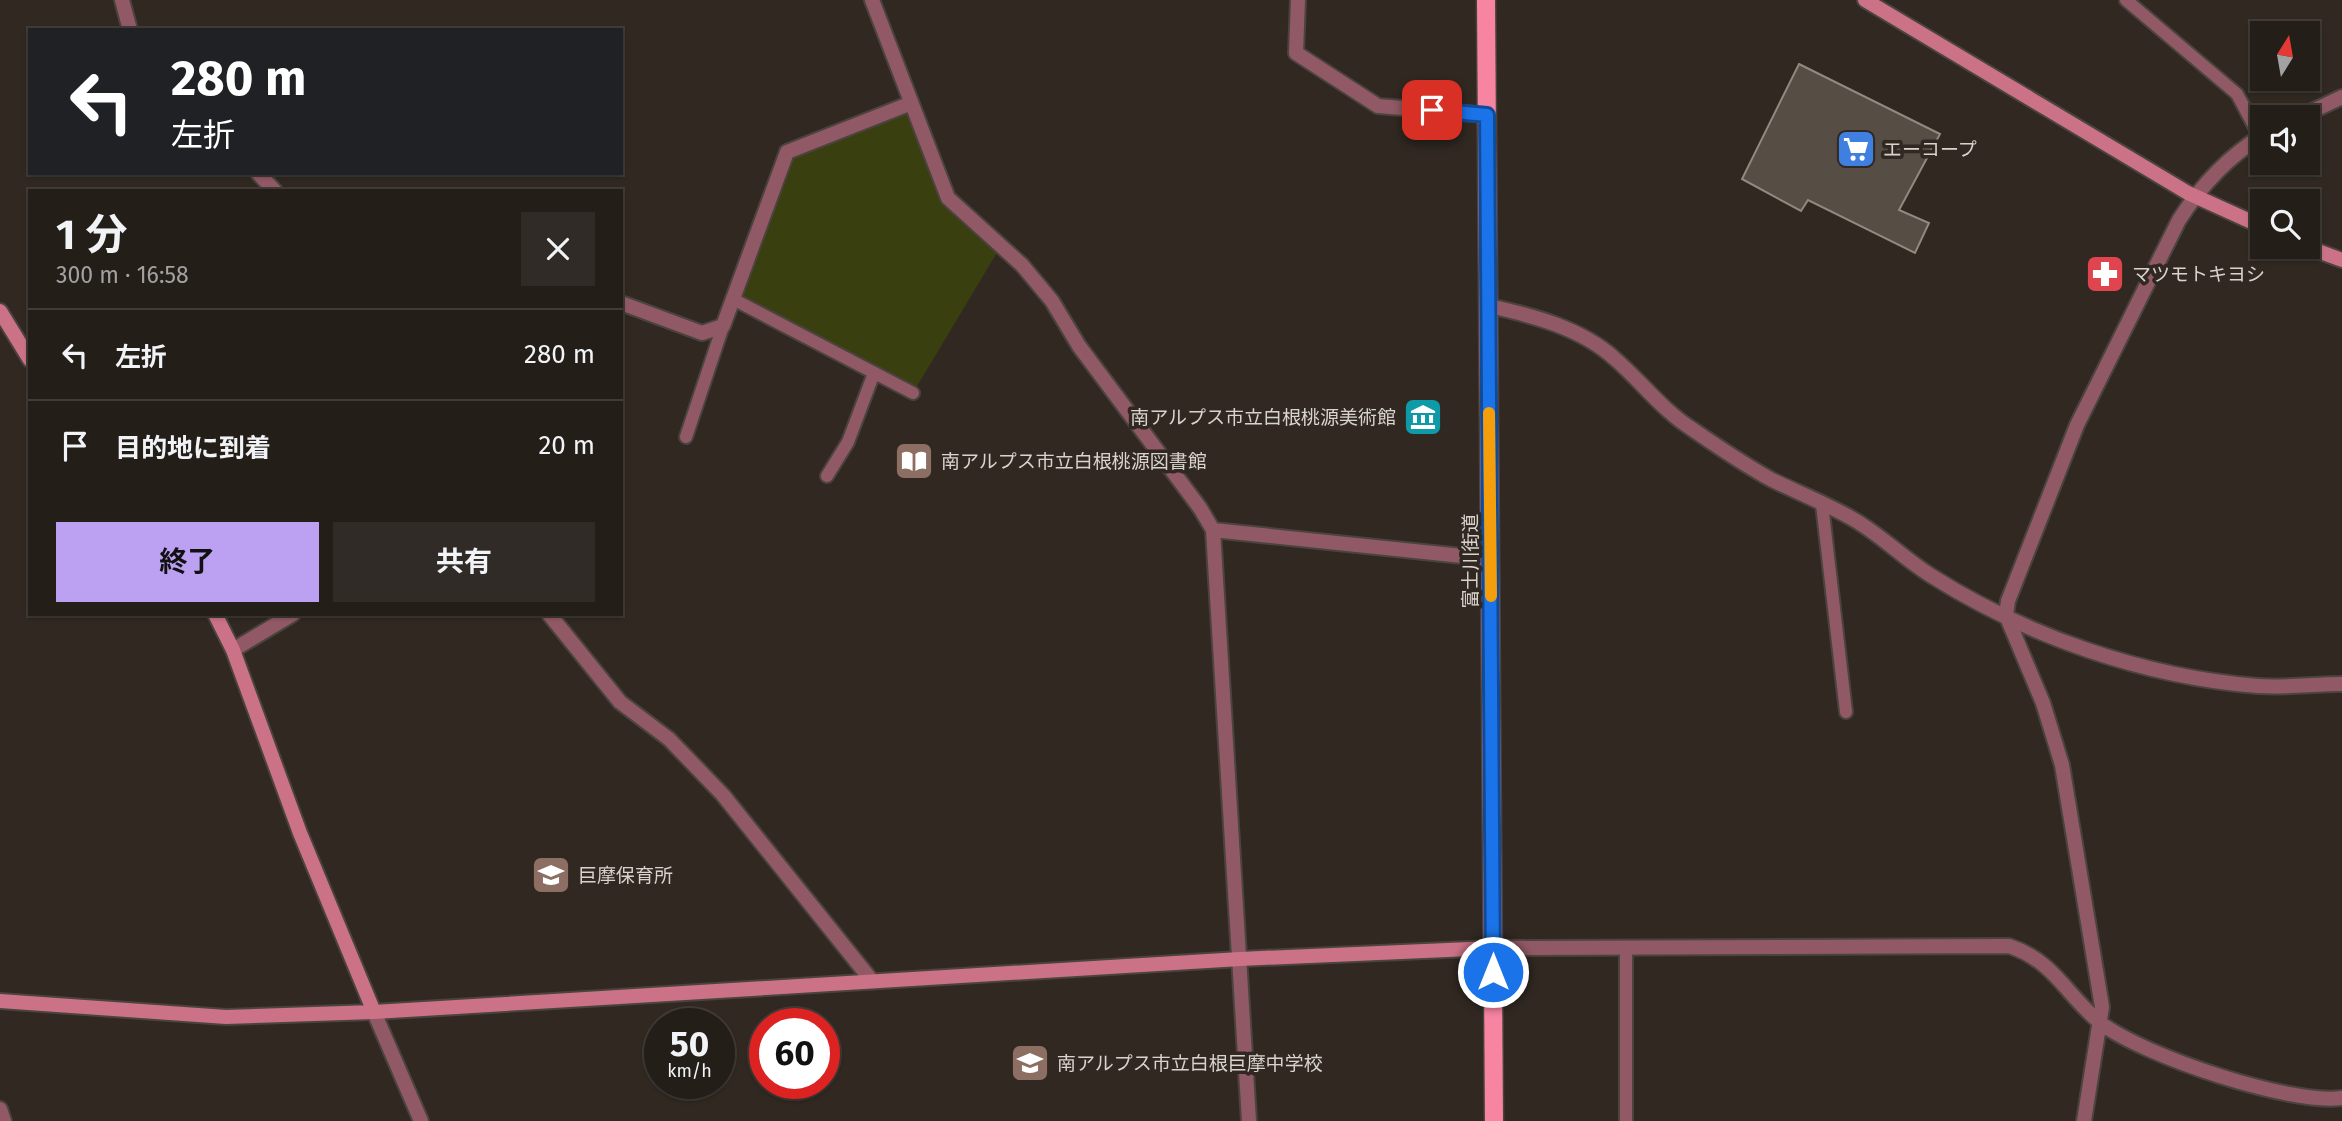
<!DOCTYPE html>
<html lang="ja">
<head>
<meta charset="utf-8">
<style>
  body { margin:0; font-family:"Fira Sans","Noto Sans JP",sans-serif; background:#302b26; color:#f1f3f6; height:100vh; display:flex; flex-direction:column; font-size:26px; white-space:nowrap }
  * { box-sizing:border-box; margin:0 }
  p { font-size:23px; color:#a3a2a2 }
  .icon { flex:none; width:38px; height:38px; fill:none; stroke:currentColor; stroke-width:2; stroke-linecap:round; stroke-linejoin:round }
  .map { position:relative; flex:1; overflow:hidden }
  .details { position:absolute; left:28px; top:189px; width:595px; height:427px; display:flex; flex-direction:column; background:#241e19; border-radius:0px; box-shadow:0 2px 5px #0004,0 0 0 2px #413c38 }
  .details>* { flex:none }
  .banner { position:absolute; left:28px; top:28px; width:595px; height:147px; border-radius:0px; box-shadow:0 2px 5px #0004,0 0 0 2px #413c38; background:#202124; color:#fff; overflow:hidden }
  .needle { width:46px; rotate:11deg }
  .buttons { position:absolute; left:2250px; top:21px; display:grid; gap:14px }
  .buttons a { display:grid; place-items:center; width:70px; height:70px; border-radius:0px; background:#241e19; box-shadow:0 2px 5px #0004,0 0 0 2px #413c38; font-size:35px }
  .speed { position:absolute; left:644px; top:1008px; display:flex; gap:14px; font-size:35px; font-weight:700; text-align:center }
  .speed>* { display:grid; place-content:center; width:91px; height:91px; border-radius:50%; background:#241e19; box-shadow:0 2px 5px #0004,0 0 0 2px #413c38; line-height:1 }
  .speed small { font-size:18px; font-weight:400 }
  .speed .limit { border:10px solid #d22; background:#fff; color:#111 }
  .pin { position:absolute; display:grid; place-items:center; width:60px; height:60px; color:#fff; margin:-30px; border-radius:14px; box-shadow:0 4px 10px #0006 }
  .me { position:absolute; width:77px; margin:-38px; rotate:0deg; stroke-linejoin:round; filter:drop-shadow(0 0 5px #0008) }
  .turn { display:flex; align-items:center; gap:24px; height:147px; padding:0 28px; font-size:32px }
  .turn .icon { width:91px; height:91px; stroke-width:2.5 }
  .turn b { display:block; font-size:49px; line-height:60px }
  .round { display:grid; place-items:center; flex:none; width:74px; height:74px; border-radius:0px; background:#302b26 }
  .headline { display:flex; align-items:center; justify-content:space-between; height:119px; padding:0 28px }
  h1 { font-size:42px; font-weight:700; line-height:52px }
  .button { display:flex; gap:14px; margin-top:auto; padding:14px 28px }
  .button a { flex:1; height:80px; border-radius:0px; background:#bca0f2; color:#111; font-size:28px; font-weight:700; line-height:80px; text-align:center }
  .button a+a { background:#302b26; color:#f1f3f6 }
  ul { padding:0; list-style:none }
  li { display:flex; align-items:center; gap:21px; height:91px; padding:0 28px; border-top:2px solid #413c38 }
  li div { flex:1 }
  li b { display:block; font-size:26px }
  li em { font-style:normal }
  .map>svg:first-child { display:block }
  .green { fill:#3a3f0f }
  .building { fill:#564d45; stroke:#938980; stroke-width:2 }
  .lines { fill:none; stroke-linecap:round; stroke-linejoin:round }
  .lane-casing { stroke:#4b433d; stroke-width:16 }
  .street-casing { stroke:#4b433d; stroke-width:18 }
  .secondary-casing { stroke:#4b433d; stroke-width:18 }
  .primary-casing { stroke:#4b433d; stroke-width:21 }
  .lane { stroke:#915965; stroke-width:12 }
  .street { stroke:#915965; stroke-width:14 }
  .secondary { stroke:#cb7287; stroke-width:14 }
  .primary { stroke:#f784a1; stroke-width:18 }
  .route-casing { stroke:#114b97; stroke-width:18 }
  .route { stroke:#1a73e8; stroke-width:12 }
  .slow { stroke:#f59e0b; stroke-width:12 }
  .labels { text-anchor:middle; stroke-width:7; stroke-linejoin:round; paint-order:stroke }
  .poi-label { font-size:19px; fill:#d8d3ce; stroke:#302821; text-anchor:start }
  .street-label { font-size:19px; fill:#d8d3ce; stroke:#302821 }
</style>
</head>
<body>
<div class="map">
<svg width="2342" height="1121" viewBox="0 0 2342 1121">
  <rect width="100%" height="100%" fill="#302821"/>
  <path class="green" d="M 909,104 L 948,198 L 1001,246 L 913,393 L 733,299 L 787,152 Z"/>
  <path class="building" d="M 1799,64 L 1940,134 L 1899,210 L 1929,223 L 1915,253 L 1808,200 L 1801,211 L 1742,179 Z"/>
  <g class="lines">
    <g class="lane-casing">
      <path id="lane" d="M 2126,0 L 2237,94 L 2260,137
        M 733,299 L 913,393
        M 686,437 L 723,326
        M 827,476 L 848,442 L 874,373
        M 1822,504 L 1846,712
        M 1626,1121 L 1626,947"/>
    </g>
    <g class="street-casing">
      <path id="street" d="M 122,0 L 130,30
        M 872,0 L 948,198 L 1022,265 L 1052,301 L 1079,346 L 1200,508 L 1213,530 L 1249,1121
        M 1298,0 L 1296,53 L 1378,106 L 1487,115
        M 2300,117 L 2342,97
        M 258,173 L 275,191
        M 621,303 L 702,333 L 723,326 L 787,152 L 909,104
        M 1489,306 C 1531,315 1581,328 1614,358 C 1641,381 1662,410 1692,429 C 1718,447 1745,465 1772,480 C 1799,493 1827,504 1853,519 C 1881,535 1903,558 1930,575 C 2026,636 2144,677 2258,686 C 2285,688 2314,684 2342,684
        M 1213,530 L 1491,559
        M 549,614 L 620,702 L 669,739 L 723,795 L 872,981
        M 233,650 L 293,614
        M 1493,948 L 2009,946 C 2055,961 2067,997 2102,1024 C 2145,1056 2290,1105 2342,1098
        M 374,1012 L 421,1121
        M 0,1109 L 4,1121
        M 2084,1121 L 2102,1007 L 2062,765 L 2043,703 L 2006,615 L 2008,601 L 2077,425 L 2179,220 C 2200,187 2229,156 2263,135"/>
    </g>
    <g class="secondary-casing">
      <path id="secondary" d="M 1865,0 L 2188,193 L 2263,227
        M 2307,247 L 2342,260
        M 0,311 L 30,360
        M 215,614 L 233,650 L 300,833 L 374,1012
        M 0,1001 L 226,1017 L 374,1012 L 1240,959 L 1493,948"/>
    </g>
    <g class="primary-casing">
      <path id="primary" d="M 1486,0 L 1494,1121"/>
    </g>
    <use href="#lane" class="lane"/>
    <use href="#street" class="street"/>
    <use href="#secondary" class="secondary"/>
    <use href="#primary" class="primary"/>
  </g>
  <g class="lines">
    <g class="route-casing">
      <path id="route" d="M 1432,110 L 1487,115 L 1493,972"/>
    </g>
    <use href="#route" class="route"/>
    <path class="slow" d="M 1489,413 L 1491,596"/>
  </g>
  <defs>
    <g id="supermarket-square" transform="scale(2.0125)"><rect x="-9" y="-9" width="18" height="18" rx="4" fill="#3f7fe0" stroke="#302821"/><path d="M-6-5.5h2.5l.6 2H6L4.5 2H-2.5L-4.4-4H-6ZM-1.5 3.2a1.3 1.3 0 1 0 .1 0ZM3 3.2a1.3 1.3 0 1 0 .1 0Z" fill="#fff"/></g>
    <g id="pharmacy-square" transform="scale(2.0125)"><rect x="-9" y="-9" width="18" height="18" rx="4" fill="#e0444e" stroke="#302821"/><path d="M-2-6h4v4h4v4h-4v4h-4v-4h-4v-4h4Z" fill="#fff"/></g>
    <g id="museum-square" transform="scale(2.0125)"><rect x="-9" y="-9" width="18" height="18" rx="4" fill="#0f9aa8" stroke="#302821"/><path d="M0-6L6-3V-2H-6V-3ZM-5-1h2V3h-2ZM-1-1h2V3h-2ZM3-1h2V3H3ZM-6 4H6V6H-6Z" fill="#fff"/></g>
    <g id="library-square" transform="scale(2.0125)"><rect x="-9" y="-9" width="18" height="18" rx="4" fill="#8d6e63" stroke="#302821"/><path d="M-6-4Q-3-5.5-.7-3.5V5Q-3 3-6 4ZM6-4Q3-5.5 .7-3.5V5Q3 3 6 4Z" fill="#fff"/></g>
    <g id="school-square" transform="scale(2.0125)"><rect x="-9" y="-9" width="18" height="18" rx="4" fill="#8d6e63" stroke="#302821"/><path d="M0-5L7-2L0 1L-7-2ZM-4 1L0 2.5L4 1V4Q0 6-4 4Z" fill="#fff"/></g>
  </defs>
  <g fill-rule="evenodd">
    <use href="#supermarket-square" x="1856" y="149"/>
    <use href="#pharmacy-square" x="2105" y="274"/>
    <use href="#museum-square" x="1423" y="417"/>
    <use href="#library-square" x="914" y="461"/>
    <use href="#school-square" x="551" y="875"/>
    <use href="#school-square" x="1030" y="1063"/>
  </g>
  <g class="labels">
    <g class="poi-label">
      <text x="1883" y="156">エーコープ</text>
      <text x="2132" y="281">マツモトキヨシ</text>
      <text x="1396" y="424" text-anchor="end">南アルプス市立白根桃源美術館</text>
      <text x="941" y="468">南アルプス市立白根桃源図書館</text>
      <text x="578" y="882">巨摩保育所</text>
      <text x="1057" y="1070">南アルプス市立白根巨摩中学校</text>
    </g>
    <g class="street-label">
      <text transform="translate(1470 561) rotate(-90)" y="7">富士川街道</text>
    </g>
  </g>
</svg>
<div class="buttons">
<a><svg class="needle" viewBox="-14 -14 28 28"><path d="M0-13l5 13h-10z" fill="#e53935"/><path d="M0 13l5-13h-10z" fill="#a3a2a2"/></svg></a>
<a><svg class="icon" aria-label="sound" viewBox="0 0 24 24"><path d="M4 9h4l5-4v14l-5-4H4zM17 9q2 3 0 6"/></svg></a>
<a><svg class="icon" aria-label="search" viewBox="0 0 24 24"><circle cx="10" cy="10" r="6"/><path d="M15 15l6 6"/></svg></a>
</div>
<div class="speed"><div>50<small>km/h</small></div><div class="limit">60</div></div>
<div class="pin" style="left:1432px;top:110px;background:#d93025"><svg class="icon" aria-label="arrive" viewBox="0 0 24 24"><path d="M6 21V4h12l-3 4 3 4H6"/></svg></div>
<svg class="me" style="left:1493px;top:972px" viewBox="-20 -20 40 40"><circle r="17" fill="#1a73e8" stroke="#fff" stroke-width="3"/><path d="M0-11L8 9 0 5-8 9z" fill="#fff"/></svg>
<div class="banner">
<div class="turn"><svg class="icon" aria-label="left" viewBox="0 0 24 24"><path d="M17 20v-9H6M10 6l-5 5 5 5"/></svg><div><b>280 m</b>左折</div></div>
</div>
<section class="details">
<div class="headline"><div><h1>1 分</h1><p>300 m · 16:58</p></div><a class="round"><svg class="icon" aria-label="close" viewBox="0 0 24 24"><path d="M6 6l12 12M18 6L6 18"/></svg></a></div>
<ul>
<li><svg class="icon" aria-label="left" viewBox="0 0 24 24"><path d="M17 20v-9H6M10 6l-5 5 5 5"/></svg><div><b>左折</b></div><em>280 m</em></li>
<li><svg class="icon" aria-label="arrive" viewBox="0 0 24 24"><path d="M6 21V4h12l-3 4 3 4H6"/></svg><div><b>目的地に到着</b></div><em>20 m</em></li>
</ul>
<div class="button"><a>終了</a><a>共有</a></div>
</section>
</div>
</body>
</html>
